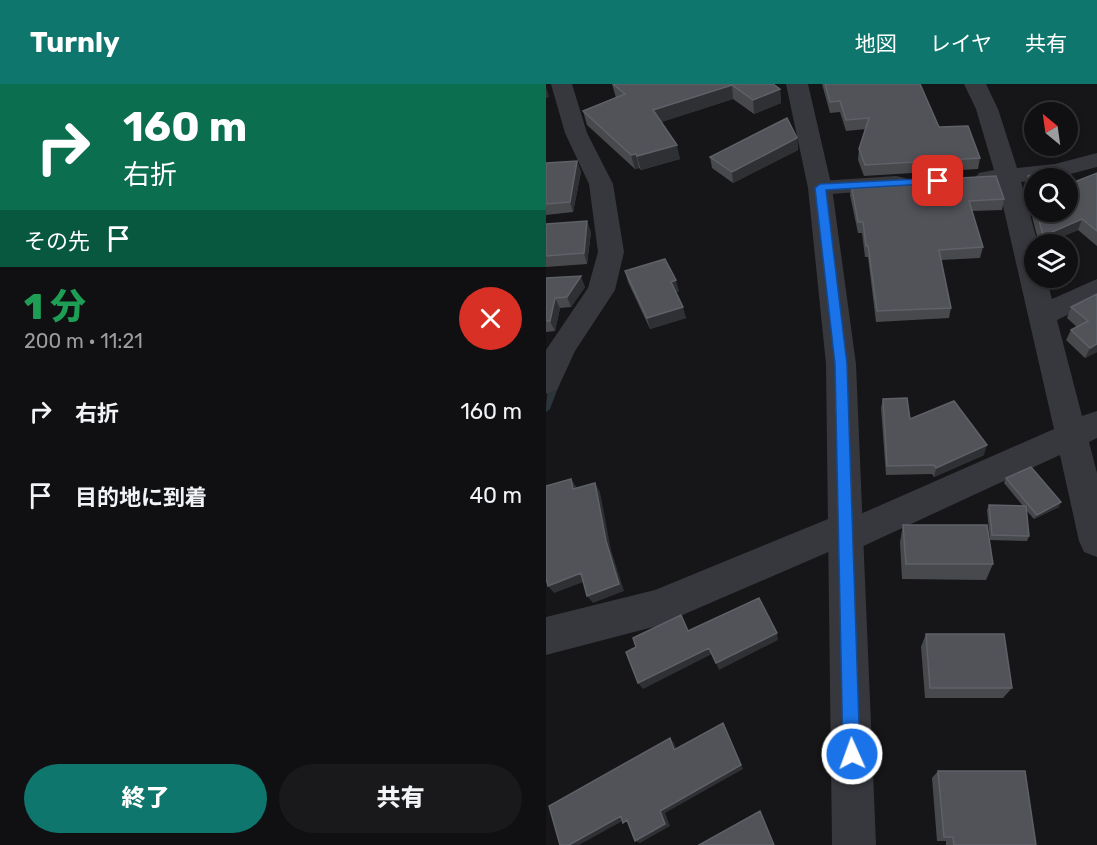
<!DOCTYPE html>
<html lang="ja">
<head>
<meta charset="utf-8">
<style>
  body { margin:0; font-family:Rubik,"Noto Sans JP",sans-serif; background:#19191b; color:#f1f3f6; height:100vh; display:flex; flex-direction:column; font-size:22px; white-space:nowrap }
  * { box-sizing:border-box; margin:0 }
  p { font-size:20px; color:#9c9d9f }
  .icon { flex:none; width:33px; height:33px; fill:none; stroke:currentColor; stroke-width:2; stroke-linecap:round; stroke-linejoin:round }
  .map { position:relative; flex:1; overflow:hidden }
  .sheet { display:flex; flex-direction:column; background:#101012; width:546px }
  .sheet>* { flex:none }
  .top-card { background:#0b6e4f; color:#fff; overflow:hidden }
  .needle { width:39px; rotate:331deg }
  .tools { position:absolute; left:478px; top:18px; display:grid; gap:12px }
  .tools a { display:grid; place-items:center; width:54px; height:54px; border-radius:50%; background:#101012; box-shadow:0 3px 9px #0003,0 0 0 2px #303032; font-size:30px }
  .pin { position:absolute; display:grid; place-items:center; width:51px; height:51px; color:#fff; margin:-26px; border-radius:12px; box-shadow:0 3px 9px #0006 }
  .me { position:absolute; width:66px; margin:-33px; rotate:358deg; stroke-linejoin:round; filter:drop-shadow(0 0 4px #0008) }
  .turn { display:flex; align-items:center; gap:21px; height:126px; padding:0 24px; font-size:27px }
  .turn .icon { width:78px; height:78px; stroke-width:2.5 }
  .turn b { display:block; font-size:42px; line-height:51px }
  .then { display:flex; align-items:center; height:57px; padding:0 24px; background:#0003; gap:12px; font-size:22px }
  .round { display:grid; place-items:center; flex:none; width:63px; height:63px; border-radius:32px; background:#19191b }
  .summary { display:flex; align-items:center; justify-content:space-between; height:102px; padding:0 24px }
  h1 { font-size:36px; font-weight:800; line-height:45px; color:#1e9e55 }
  .cta { display:flex; gap:12px; margin-top:auto; padding:12px 24px }
  .cta a { flex:1; height:69px; border-radius:36px; background:#0f766e; color:#fff; font-size:24px; font-weight:800; line-height:69px; text-align:center }
  .cta a+a { background:#19191b; color:#f1f3f6 }
  ul { padding:0; list-style:none }
  li { display:flex; align-items:center; gap:18px; height:84px; padding:0 24px }
  li div { flex:1 }
  li b { display:block; font-size:22px }
  li em { font-style:normal }
  header { display:flex; align-items:center; gap:36px; box-sizing:border-box; height:84px; padding:0 30px; background:#0f766e; color:#fff }
  header strong { font-size:28px }
  nav { display:flex; gap:33px; margin-inline-start:auto; font-size:21px }
  main { display:flex; flex:1; min-height:0 }
  .map>svg:first-child { display:block }
  .lines { fill:none; stroke-linecap:round; stroke-linejoin:round }
  .stream { fill:#2c353c; fill-rule:evenodd }
  .minor { fill:#37383d; fill-rule:evenodd }
  .tertiary { fill:#37383d; fill-rule:evenodd }
  .wall { fill:#47494d }
  .shaded-wall { fill:#2f3033 }
  .building { fill:#525359; stroke:#5f6168; stroke-width:1.5 }
  .route { fill:#1a73e8; stroke:#114b97; stroke-width:1.5 }
</style>
</head>
<body>
<header>
<strong>Turnly</strong>
<nav><a>地図</a><a>レイヤ</a><a>共有</a></nav>
</header>
<main>
<section class="sheet">
<div class="top-card">
<div class="turn"><svg class="icon" aria-label="right" viewBox="0 0 24 24"><path d="M7 20v-9h11M14 6l5 5-5 5"/></svg><div><b>160 m</b>右折</div></div>
<div class="then">その先<svg class="icon" aria-label="arrive" viewBox="0 0 24 24"><path d="M6 21V4h12l-3 4 3 4H6"/></svg></div>
</div>
<div class="summary"><div><h1>1 分</h1><p>200 m · 11:21</p></div><a class="round" style="background:#d93025;color:#fff"><svg class="icon" aria-label="close" viewBox="0 0 24 24"><path d="M6 6l12 12M18 6L6 18"/></svg></a></div>
<ul>
<li><svg class="icon" aria-label="right" viewBox="0 0 24 24"><path d="M7 20v-9h11M14 6l5 5-5 5"/></svg><div><b>右折</b></div><em>160 m</em></li>
<li><svg class="icon" aria-label="arrive" viewBox="0 0 24 24"><path d="M6 21V4h12l-3 4 3 4H6"/></svg><div><b>目的地に到着</b></div><em>40 m</em></li>
</ul>
<div class="cta"><a>終了</a><a>共有</a></div>
</section>
<div class="map">
<svg width="551" height="761" viewBox="0 0 551 761">
  <rect width="100%" height="100%" fill="#161618"/>
  <g class="lines">
    <path class="stream" d="M 11,293 L 15,296 L 4,325 L 0,328 C 0,316 1,300 11,293 Z"/>
    <path class="minor" d="M 5,0 L 26,0 L 41,49 L 67,100 L 78,168 L 69,206 L 29,267 L 11,306 L 0,310 L 0,266 L 42,204 L 52,168 L 43,100 L 19,49 Z
      M 418,0 L 440,0 L 452,25 L 471,84 L 509,80 L 551,69 L 551,83 L 509,94 L 475,98 L 492,160 L 489,160 L 489,194 L 500,194 L 506,215 L 551,195 L 551,217 L 511,236 L 536,332 L 551,327 L 551,354 L 543,358 L 551,389 L 551,473 L 538,468 L 533,457 L 514,371 L 311,465 L 299,470 L 287,466 L 111,542 L 0,571 L 0,533 L 109,506 L 287,433 L 299,428 L 310,432 L 508,345 L 452,100 L 433,99 L 429,94 L 433,89 L 448,86 L 430,25 Z
      M 350,92 L 359,94 L 362,99 L 359,104 L 274,111 L 265,109 L 262,104 L 265,99 L 274,97 Z"/>
    <path class="tertiary" d="M 240,0 L 262,0 L 286,104 L 310,280 L 330,761 L 286,761 L 280,280 L 262,104 Z"/>
  </g>
  <path class="wall" d="M 66,0 L 227,0 L 234,5 L 235,19 L 208,30 L 187,15 L 115,38 L 134,75 L 95,86 L 93,84 L 89,85 L 41,41 L 37,27 L 70,14 Z
    M 276,0 L 374,0 L 393,43 L 434,74 L 432,85 L 318,92 L 312,76 L 313,65 L 320,45 L 300,47 L 294,28 L 284,29 Z
    M 251,54 L 252,66 L 187,99 L 166,84 L 164,73 Z
    M 31,77 L 35,88 L 27,128 L 0,131 L 0,79 Z
    M 551,89 L 551,162 L 532,146 L 499,160 L 493,160 L 479,104 L 482,92 L 489,94 L 489,128 L 522,128 L 526,99 Z
    M 305,100 L 458,115 L 456,126 L 426,127 L 437,163 L 434,174 L 395,176 L 405,224 L 403,234 L 330,238 L 322,173 L 319,173 L 316,149 L 312,149 L 304,111 Z
    M 0,140 L 45,148 L 41,180 L 0,183 Z
    M 79,187 L 133,207 L 130,208 L 140,234 L 104,245 L 82,198 Z
    M 0,194 L 39,203 L 25,223 L 14,224 L 9,247 L 0,248 Z
    M 551,210 L 551,268 L 539,274 L 520,256 L 525,246 L 531,243 L 521,234 L 525,223 Z
    M 337,315 L 364,335 L 438,371 L 388,393 L 386,390 L 340,391 L 335,324 Z
    M 460,394 L 513,423 L 488,435 L 480,426 L 483,452 L 481,457 L 444,456 L 441,426 L 443,421 L 477,422 L 458,399 Z
    M 357,441 L 447,480 L 440,496 L 356,495 L 354,458 Z
    M 380,550 L 466,604 L 457,614 L 379,614 L 375,563 Z
    M 392,687 L 490,761 L 400,761 L 400,757 L 391,757 L 386,694 Z"/>
  <path class="shaded-wall" d="M 186,1 L 187,15 L 110,40 L 107,26 Z
    M 0,3 L 3,13 L 0,14 Z
    M 234,5 L 235,19 L 208,30 L 207,16 Z
    M 251,54 L 252,66 L 187,99 L 186,88 Z
    M 131,61 L 134,75 L 95,86 L 91,72 Z
    M 90,70 L 93,84 L 89,85 L 85,71 Z
    M 31,77 L 35,88 L 27,128 L 24,118 Z
    M 536,135 L 532,146 L 499,160 L 494,160 L 497,152 Z
    M 41,137 L 45,148 L 41,180 L 38,169 Z
    M 35,192 L 39,203 L 25,223 L 21,213 Z
    M 130,196 L 133,207 L 128,209 L 125,198 Z
    M 9,214 L 14,224 L 9,247 L 4,237 Z
    M 137,223 L 140,234 L 104,245 L 101,234 Z
    M 551,260 L 551,268 L 539,274 L 544,264 Z
    M 441,361 L 438,371 L 388,393 L 390,384 Z
    M 25,395 L 31,404 L 27,405 Z
    M 49,399 L 54,408 L 65,466 L 78,507 L 47,519 L 41,512 L 60,457 Z
    M 515,418 L 513,423 L 488,435 L 491,431 Z
    M 35,489 L 40,497 L 8,509 L 2,502 Z
    M 231,549 L 232,556 L 173,586 L 170,579 Z
    M 163,564 L 166,570 L 97,605 L 92,599 Z
    M 177,639 L 197,685 L 119,729 L 124,742 L 94,759 L 89,757 L 114,727 Z
    M 124,654 L 128,659 L 132,670 L 128,666 Z
    M 75,732 L 80,735 L 33,761 L 23,761 Z"/>
  <path class="building" d="M 67,0 L 227,0 L 234,5 L 207,16 L 186,1 L 107,26 L 131,61 L 91,72 L 90,70 L 85,71 L 37,27 L 79,10 Z
    M 279,0 L 374,0 L 393,43 L 422,42 L 434,74 L 319,81 L 313,65 L 323,34 L 300,36 L 294,17 L 284,18 Z
    M 241,34 L 251,54 L 186,88 L 164,73 Z
    M 31,77 L 24,118 L 0,120 L 0,79 Z
    M 507,85 L 520,94 L 489,94 L 489,120 L 482,92 L 497,86 Z
    M 551,89 L 551,147 L 536,135 L 497,152 L 491,128 L 522,128 L 522,96 L 526,99 Z
    M 450,92 L 458,115 L 423,117 L 437,163 L 393,166 L 405,224 L 331,227 L 322,162 L 320,162 L 317,138 L 312,138 L 305,100 Z
    M 41,137 L 38,169 L 0,172 L 0,140 Z
    M 119,175 L 130,196 L 125,198 L 137,223 L 101,234 L 79,187 Z
    M 35,192 L 21,213 L 9,214 L 4,237 L 0,237 L 0,194 Z
    M 551,210 L 551,260 L 544,264 L 525,246 L 542,237 L 525,223 Z
    M 361,314 L 364,335 L 408,317 L 441,361 L 390,384 L 388,381 L 341,382 L 337,315 Z
    M 485,383 L 515,418 L 491,431 L 460,394 Z
    M 25,395 L 27,405 L 49,399 L 60,457 L 73,500 L 41,512 L 35,489 L 2,502 L 0,494 L 0,402 Z
    M 443,421 L 480,422 L 483,452 L 446,451 Z
    M 357,441 L 441,441 L 447,480 L 360,480 Z
    M 213,514 L 231,549 L 170,579 L 163,564 L 92,599 L 80,568 L 90,563 L 87,554 L 135,531 L 142,547 Z
    M 380,550 L 458,550 L 466,604 L 384,604 Z
    M 177,639 L 195,681 L 114,727 L 119,740 L 89,757 L 81,736 L 77,739 L 75,732 L 23,761 L 14,761 L 3,722 L 124,654 L 128,666 Z
    M 392,687 L 479,687 L 490,761 L 408,761 L 407,753 L 398,753 Z
    M 214,727 L 228,761 L 153,761 Z"/>
  <path class="route" d="M 392,94 L 396,97 L 395,99 L 280,106 L 301,280 L 314,670 L 312,676 L 306,678 L 300,676 L 297,670 L 289,280 L 269,104 L 274,100 Z"/>
</svg>
<div class="tools">
<a><svg class="needle" viewBox="-14 -14 28 28"><path d="M0-13l5 13h-10z" fill="#e53935"/><path d="M0 13l5-13h-10z" fill="#9c9d9f"/></svg></a>
<a><svg class="icon" aria-label="search" viewBox="0 0 24 24"><circle cx="10" cy="10" r="6"/><path d="M15 15l6 6"/></svg></a>
<a><svg class="icon" aria-label="layers" viewBox="0 0 24 24"><path d="M12 4l9 5-9 5-9-5zM3 14l9 5 9-5"/></svg></a>
</div>
<div class="pin" style="left:392px;top:97px;background:#d93025"><svg class="icon" aria-label="arrive" viewBox="0 0 24 24"><path d="M6 21V4h12l-3 4 3 4H6"/></svg></div>
<svg class="me" style="left:306px;top:670px" viewBox="-20 -20 40 40"><circle r="17" fill="#1a73e8" stroke="#fff" stroke-width="3"/><path d="M0-11L8 9 0 5-8 9z" fill="#fff"/></svg>
</div>
</main>
</body>
</html>
